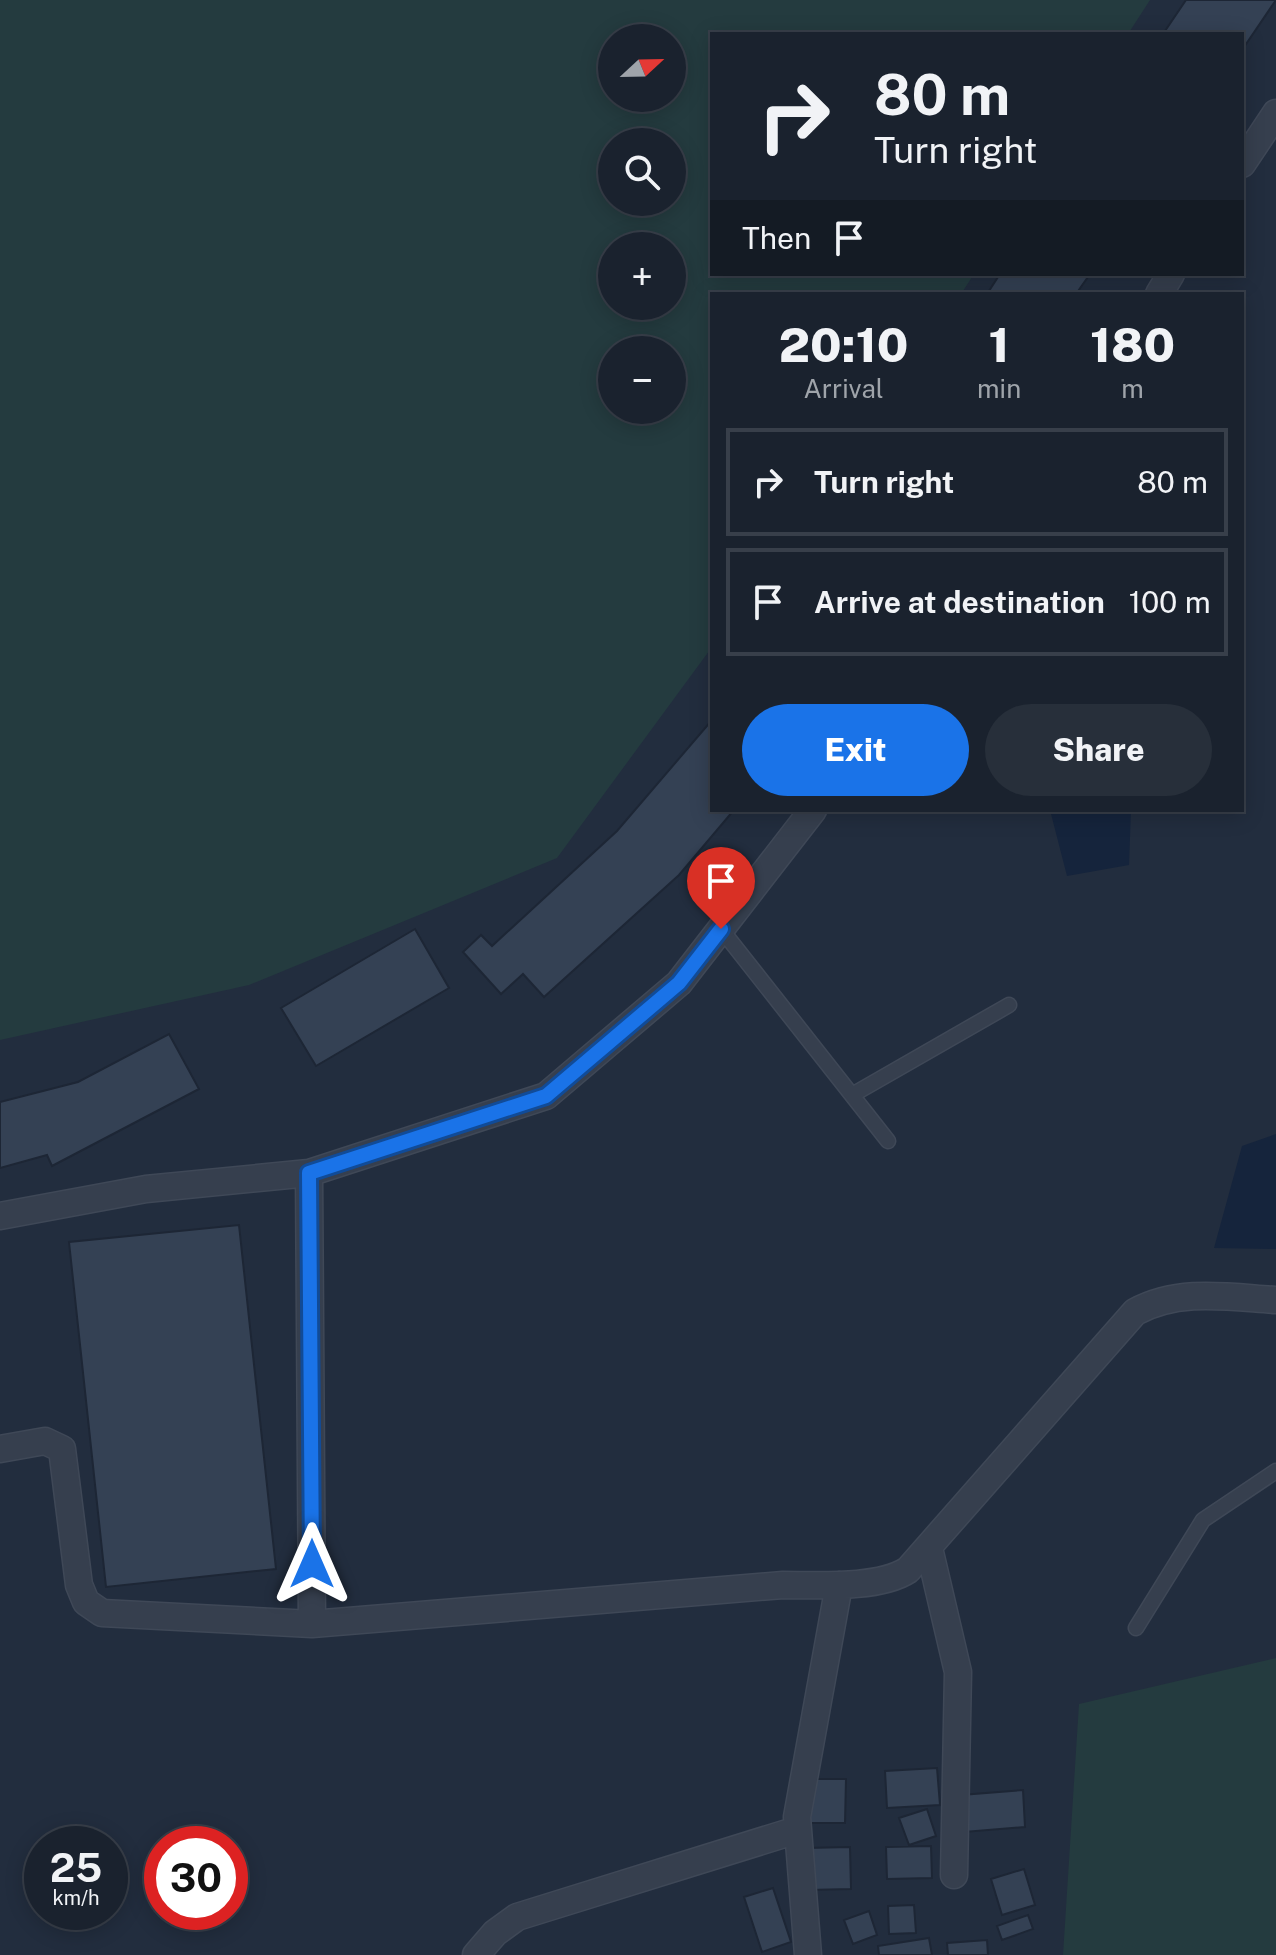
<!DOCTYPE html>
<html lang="en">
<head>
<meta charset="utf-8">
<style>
  body { margin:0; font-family:"Public Sans",sans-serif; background:#272f3a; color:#f1f3f6; height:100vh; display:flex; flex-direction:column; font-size:30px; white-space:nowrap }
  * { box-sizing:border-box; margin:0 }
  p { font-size:26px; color:#9fa4aa }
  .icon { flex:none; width:44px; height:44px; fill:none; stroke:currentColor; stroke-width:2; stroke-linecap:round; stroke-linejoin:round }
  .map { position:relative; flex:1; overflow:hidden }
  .side { position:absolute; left:710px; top:292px; width:534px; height:520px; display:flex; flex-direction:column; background:#1a222e; border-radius:0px; box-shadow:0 4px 20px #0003,0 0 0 2px #383f4a }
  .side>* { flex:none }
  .guide { position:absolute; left:710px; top:32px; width:534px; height:244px; border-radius:0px; box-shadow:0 4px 20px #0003,0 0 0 2px #383f4a; background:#1a222e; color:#f1f3f6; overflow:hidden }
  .needle { width:52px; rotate:68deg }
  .tools { position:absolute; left:598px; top:24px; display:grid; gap:16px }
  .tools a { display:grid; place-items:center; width:88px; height:88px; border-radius:50%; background:#1a222e; box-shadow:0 4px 20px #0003,0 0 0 2px #383f4a; font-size:40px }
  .speed { position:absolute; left:24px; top:1826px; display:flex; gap:16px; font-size:40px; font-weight:700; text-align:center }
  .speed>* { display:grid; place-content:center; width:104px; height:104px; border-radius:50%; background:#1a222e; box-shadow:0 4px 20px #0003,0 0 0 2px #383f4a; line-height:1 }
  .speed small { font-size:20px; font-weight:400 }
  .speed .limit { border:12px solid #d22; background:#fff; color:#111 }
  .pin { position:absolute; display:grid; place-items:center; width:68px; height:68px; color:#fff; margin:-82px -34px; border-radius:50% 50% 50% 0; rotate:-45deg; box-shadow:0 0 8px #0007 }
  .pin .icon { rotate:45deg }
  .me { position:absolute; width:88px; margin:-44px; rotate:0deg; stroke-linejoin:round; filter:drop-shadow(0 0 6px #0008) }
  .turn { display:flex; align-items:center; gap:28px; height:168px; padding:0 32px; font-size:36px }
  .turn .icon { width:104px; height:104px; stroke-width:2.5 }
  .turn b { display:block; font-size:56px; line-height:68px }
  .then { display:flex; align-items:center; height:76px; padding:0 32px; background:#0003; gap:16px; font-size:30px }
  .eta { display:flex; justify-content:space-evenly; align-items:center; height:136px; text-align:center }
  .eta b { font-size:48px; font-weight:800; line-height:56px }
  .action { display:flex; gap:16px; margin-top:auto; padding:16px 32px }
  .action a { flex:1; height:92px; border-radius:48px; background:#1a73e8; color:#fff; font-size:32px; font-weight:800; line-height:92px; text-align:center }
  .action a+a { background:#272f3a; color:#f1f3f6 }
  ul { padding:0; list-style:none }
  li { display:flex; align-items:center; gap:24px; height:108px; margin:0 16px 12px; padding:0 16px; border:4px solid #383f4a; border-radius:0px }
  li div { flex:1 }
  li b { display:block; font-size:30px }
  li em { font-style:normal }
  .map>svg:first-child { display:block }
  .green { fill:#243b3f; fill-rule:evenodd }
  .water { fill:#15243c }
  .building { fill:#344154; stroke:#1d2635; stroke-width:2 }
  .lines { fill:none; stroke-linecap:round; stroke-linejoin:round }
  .lane-casing { stroke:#3f4857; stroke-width:17 }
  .street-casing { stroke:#3f4857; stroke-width:29 }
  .lane { stroke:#363f4e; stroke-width:14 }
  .street { stroke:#363f4e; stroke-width:26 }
  .route-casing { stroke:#114b97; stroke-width:20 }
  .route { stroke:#1a73e8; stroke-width:14 }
</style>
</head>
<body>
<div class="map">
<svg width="1276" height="1955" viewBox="0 0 1276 1955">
  <rect width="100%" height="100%" fill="#222d3e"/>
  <path class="green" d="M 0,0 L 1150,0 L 1128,34 L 712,34 L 712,274 L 974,274 L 961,294 L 712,294 L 712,647 L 557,858 L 249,985 L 0,1040 ZM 612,38 L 672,38 L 672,98 L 612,98 ZM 612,142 L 672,142 L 672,202 L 612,202 ZM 612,246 L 672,246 L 672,306 L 612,306 ZM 612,350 L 672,350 L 672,410 L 612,410 Z
    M 1276,1658 L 1276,1955 L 1063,1955 L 1079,1704 Z"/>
  <path class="water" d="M 1050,810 L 1131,810 L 1129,865 L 1067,876 Z
    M 1276,1134 L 1276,1249 L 1214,1248 L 1242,1146 Z"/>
  <path class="building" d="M 1186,0 L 1276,0 L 1242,50 L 1242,34 L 1163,34 Z
    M 1000,274 L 1090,274 L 1076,294 L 987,294 Z
    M 712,720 L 712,810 L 734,810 L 679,875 L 544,997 L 523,974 L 501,994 L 463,952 L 481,935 L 492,946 L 617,831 Z
    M 415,929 L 449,988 L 316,1066 L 281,1008 Z
    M 169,1034 L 199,1089 L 52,1166 L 47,1155 L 0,1168 L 0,1102 L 78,1082 Z
    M 239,1225 L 276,1569 L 106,1587 L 69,1242 Z
    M 937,1768 L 940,1805 L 887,1808 L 885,1771 Z
    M 809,1779 L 846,1779 L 845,1823 L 808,1823 Z
    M 1023,1790 L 1025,1827 L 964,1832 L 961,1795 Z
    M 927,1809 L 936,1836 L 909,1845 L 899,1818 Z
    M 931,1846 L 932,1878 L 887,1879 L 886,1847 Z
    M 850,1847 L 851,1889 L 808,1890 L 806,1848 Z
    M 1024,1869 L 1035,1905 L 1002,1915 L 991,1879 Z
    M 773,1888 L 791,1942 L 762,1952 L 744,1897 Z
    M 914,1905 L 916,1933 L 889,1934 L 888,1906 Z
    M 869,1911 L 877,1935 L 853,1944 L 844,1920 Z
    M 1028,1915 L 1033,1929 L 1002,1940 L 997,1926 Z
    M 929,1938 L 932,1955 L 879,1955 L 878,1946 Z
    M 987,1940 L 988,1955 L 948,1955 L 947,1943 Z"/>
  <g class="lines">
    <g class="lane-casing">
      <path id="lane" d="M 721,929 L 888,1141
        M 852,1095 L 1009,1005
        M 1136,1628 L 1203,1520 L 1276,1471"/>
    </g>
    <g class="street-casing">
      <path id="street" d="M 1242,164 L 1276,113
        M 1159,294 L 1171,274
        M 309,1173 L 312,1624
        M 0,1216 L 146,1189 L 309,1173 L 546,1096 L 679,983 L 813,810
        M 0,1449 L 45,1441 L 62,1449 L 79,1585 L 86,1602 L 102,1613 L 312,1624 L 783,1585 C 818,1585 879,1589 908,1570 L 1135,1312 C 1179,1288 1228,1297 1276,1300
        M 929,1548 L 958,1672 L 954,1875
        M 476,1955 L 495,1933 L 517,1917 L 797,1830
        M 808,1955 L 797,1817 L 839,1585"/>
    </g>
    <use href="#lane" class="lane"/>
    <use href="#street" class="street"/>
  </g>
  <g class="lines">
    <g class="route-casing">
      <path id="route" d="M 312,1564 L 309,1173 L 546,1096 L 679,983 L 721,929"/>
    </g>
    <use href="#route" class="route"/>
  </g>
</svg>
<div class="tools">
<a><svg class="needle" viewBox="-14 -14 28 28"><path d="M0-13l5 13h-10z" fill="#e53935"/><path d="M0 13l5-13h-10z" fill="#9fa4aa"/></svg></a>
<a><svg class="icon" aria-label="search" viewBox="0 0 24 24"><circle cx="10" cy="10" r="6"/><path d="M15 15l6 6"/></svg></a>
<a>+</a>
<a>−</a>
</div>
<div class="speed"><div>25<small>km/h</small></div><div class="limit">30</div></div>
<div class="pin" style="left:721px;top:929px;background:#d93025"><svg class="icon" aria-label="arrive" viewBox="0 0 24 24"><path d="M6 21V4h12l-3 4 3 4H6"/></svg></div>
<svg class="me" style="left:312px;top:1564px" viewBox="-20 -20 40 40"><path d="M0-17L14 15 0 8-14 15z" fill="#1a73e8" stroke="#fff" stroke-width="4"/></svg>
<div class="guide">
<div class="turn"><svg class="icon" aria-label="right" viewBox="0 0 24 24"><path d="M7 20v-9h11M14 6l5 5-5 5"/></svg><div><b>80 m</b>Turn right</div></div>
<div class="then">Then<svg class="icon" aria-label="arrive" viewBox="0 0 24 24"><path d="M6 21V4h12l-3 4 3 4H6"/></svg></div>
</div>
<section class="side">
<div class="eta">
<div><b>20:10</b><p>Arrival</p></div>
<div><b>1</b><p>min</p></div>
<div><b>180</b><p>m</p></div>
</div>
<ul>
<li><svg class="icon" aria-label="right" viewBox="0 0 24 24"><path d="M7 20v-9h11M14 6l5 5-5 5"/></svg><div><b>Turn right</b></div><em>80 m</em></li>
<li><svg class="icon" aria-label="arrive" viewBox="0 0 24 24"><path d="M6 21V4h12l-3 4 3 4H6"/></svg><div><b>Arrive at destination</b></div><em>100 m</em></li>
</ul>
<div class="action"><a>Exit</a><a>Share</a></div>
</section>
</div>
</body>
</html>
